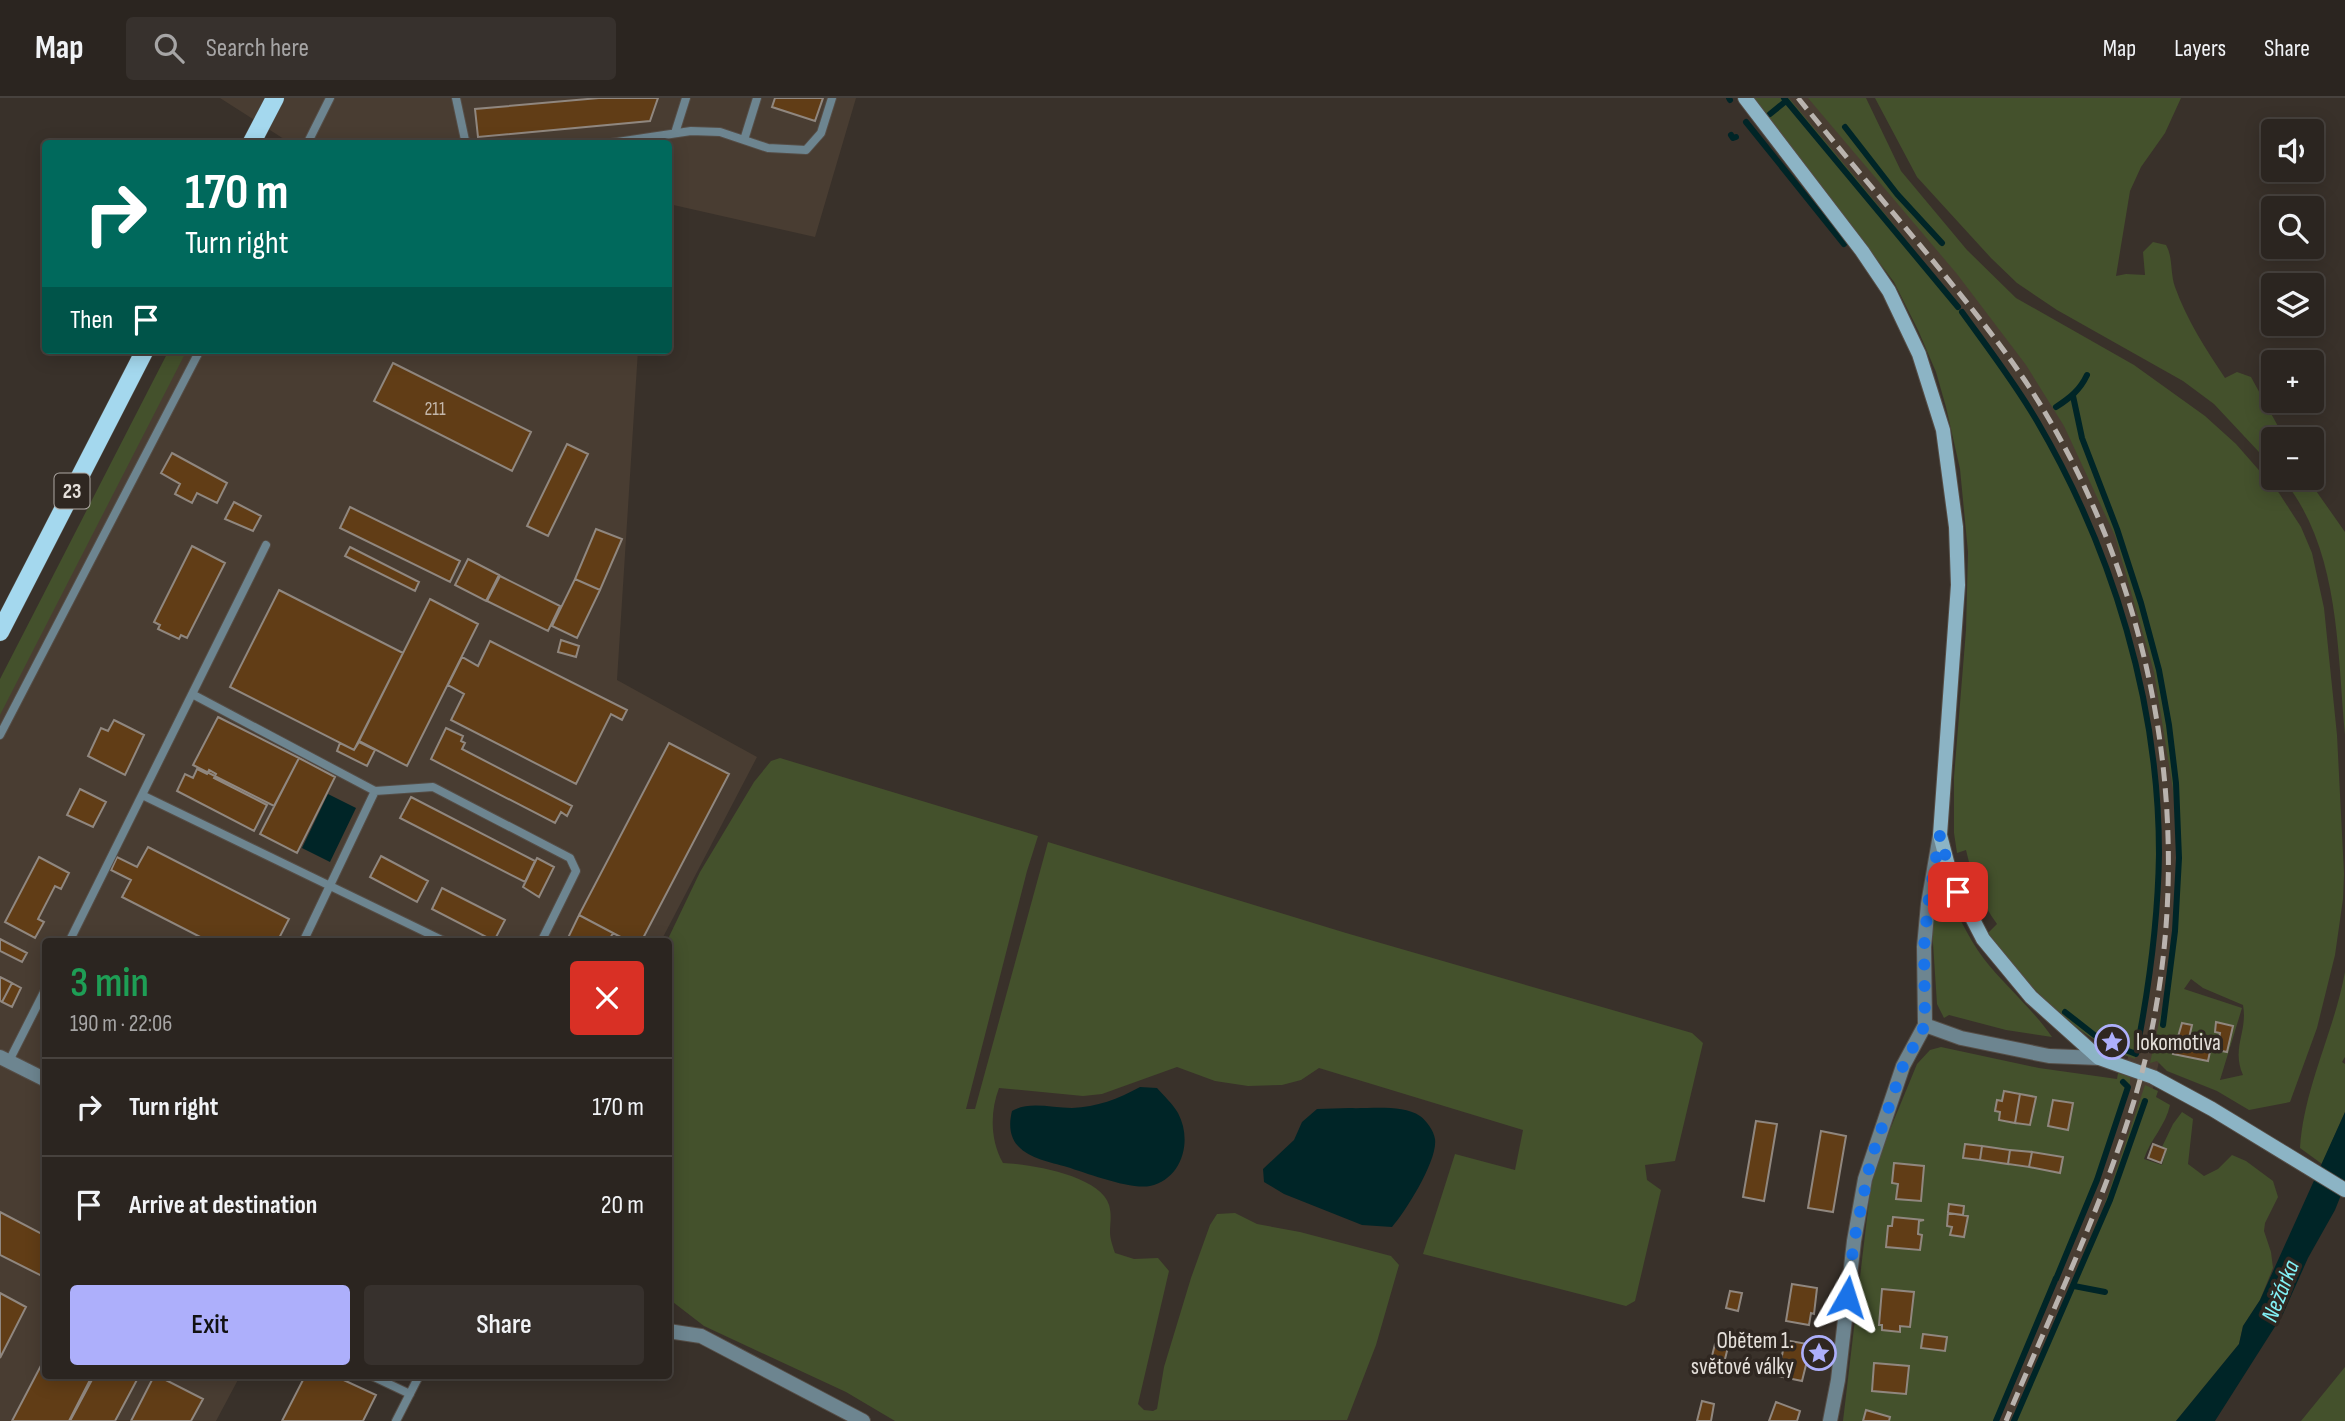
<!DOCTYPE html>
<html lang="en">
<head>
<meta charset="utf-8">
<style>
  body { margin:0; font-family:"Sofia Sans Condensed",sans-serif; background:#37312d; color:#f1f3f6; height:100vh; display:flex; flex-direction:column; font-size:26px; white-space:nowrap }
  * { box-sizing:border-box; margin:0 }
  p { font-size:23px; color:#a6a5a5 }
  .icon { flex:none; width:38px; height:38px; fill:none; stroke:currentColor; stroke-width:2; stroke-linecap:round; stroke-linejoin:round }
  .map { position:relative; flex:1; overflow:hidden }
  .drawer { position:absolute; left:42px; top:840px; width:630px; height:441px; display:flex; flex-direction:column; background:#2b2520; border-radius:7px; box-shadow:0 4px 18px #0003,0 0 0 2px #47423e }
  .drawer>* { flex:none }
  .top-card { position:absolute; left:42px; top:42px; width:630px; height:214px; border-radius:7px; box-shadow:0 4px 18px #0003,0 0 0 2px #47423e; background:#00695c; color:#fff; overflow:hidden }
  .fabs { position:absolute; left:2261px; top:21px; display:grid; gap:14px }
  .fabs a { display:grid; place-items:center; width:63px; height:63px; border-radius:7px; background:#2b2520; box-shadow:0 4px 18px #0003,0 0 0 2px #47423e; font-size:35px }
  .pin { position:absolute; display:grid; place-items:center; width:60px; height:60px; color:#fff; margin:-30px; border-radius:14px; box-shadow:0 4px 10px #0006 }
  .me { position:absolute; width:77px; margin:-38px; rotate:6deg; stroke-linejoin:round; filter:drop-shadow(0 0 5px #0008) }
  .turn { display:flex; align-items:center; gap:24px; height:147px; padding:0 28px; font-size:32px }
  .turn .icon { width:91px; height:91px; stroke-width:2.5 }
  .turn b { display:block; font-size:49px; line-height:60px }
  .then { display:flex; align-items:center; height:66px; padding:0 28px; background:#0003; gap:14px; font-size:26px }
  .round { display:grid; place-items:center; flex:none; width:74px; height:74px; border-radius:7px; background:#37312d }
  .summary { display:flex; align-items:center; justify-content:space-between; height:119px; padding:0 28px }
  h1 { font-size:42px; font-weight:600; line-height:52px; color:#1e9e55 }
  .button { display:flex; gap:14px; margin-top:auto; padding:14px 28px }
  .button a { flex:1; height:80px; border-radius:7px; background:#adaffb; color:#111; font-size:28px; font-weight:600; line-height:80px; text-align:center }
  .button a+a { background:#37312d; color:#f1f3f6 }
  ul { padding:0; list-style:none }
  li { display:flex; align-items:center; gap:21px; height:98px; padding:0 28px; border-top:2px solid #47423e }
  li div { flex:1 }
  li b { display:block; font-size:26px }
  li em { font-style:normal }
  header { display:flex; align-items:center; gap:42px; box-sizing:border-box; height:98px; padding:0 35px; background:#2b2520; border-bottom:2px solid #47423e }
  header strong { font-size:33px }
  nav { display:flex; gap:38px; margin-inline-start:auto; font-size:24px }
  .search { width:490px; height:63px; background:#37312d; display:flex; align-items:center; gap:18px; box-sizing:border-box; padding:0 24px; border-radius:7px; color:#a6a5a5; font-size:26px }
  .map>svg:first-child { display:block }
  .built { fill:#493d32 }
  .green { fill:#44512c; fill-rule:evenodd }
  .water { fill:#002527 }
  .lines { fill:none; stroke-linecap:round; stroke-linejoin:round }
  .stream { stroke:#002527; stroke-width:6 }
  .building { fill:#613d16; stroke:#90877f; stroke-width:2 }
  .lane-casing { stroke:#554d46; stroke-width:10 }
  .street-casing { stroke:#554d46; stroke-width:16 }
  .secondary-casing { stroke:#554d46; stroke-width:16 }
  .primary-casing { stroke:#554d46; stroke-width:19 }
  .lane { stroke:#6d8590; stroke-width:8 }
  .street { stroke:#6d8590; stroke-width:14 }
  .secondary { stroke:#8cb4c5; stroke-width:14 }
  .primary { stroke:#a4d8ee; stroke-width:18 }
  .rail { stroke:#b9b3ae; stroke-width:5; stroke-dasharray:14 7; stroke-linecap:butt }
  .route { stroke:#1a73e8; stroke-width:12; stroke-dasharray:0 21.6 }
  .labels { text-anchor:middle; stroke-width:7; stroke-linejoin:round; paint-order:stroke }
  .number-label { font-size:19px; fill:#c4b7aa }
  .shield { fill:#2f2721; stroke:#aea8a3; stroke-width:2 }
  .shield-label { font-size:21px; font-weight:bold; fill:#e5e0db }
  .poi-label { font-size:23px; fill:#e5e0db; stroke:#2f2721; text-anchor:start }
  .water-label { font-size:24px; font-style:italic; fill:#82f1f5; stroke:#2f2721 }
</style>
</head>
<body>
<header>
<strong>Map</strong>
<div class="search"><svg class="icon" aria-label="search" viewBox="0 0 24 24"><circle cx="10" cy="10" r="6"/><path d="M15 15l6 6"/></svg>Search here</div>
<nav><a>Map</a><a>Layers</a><a>Share</a></nav>
</header>
<div class="map">
<svg width="2345" height="1323" viewBox="0 0 2345 1323">
  <rect width="100%" height="100%" fill="#39312a"/>
  <path class="built" d="M 220,0 L 856,0 L 815,139 L 669,106 L 668,46 L 286,45 L 287,43 Z
    M 1777,0 L 1818,0 L 1946,153 L 2056,302 L 2146,502 L 2164,572 L 2185,758 L 2173,903 L 2149,1007 L 2024,1323 L 1989,1323 L 2119,998 L 2142,899 L 2116,512 Z
    M 179,252 L 638,252 L 617,582 L 757,659 L 661,843 L 46,844 L 46,1278 L 240,1278 L 216,1323 L 0,1323 L 0,596 Z"/>
  <path class="green" d="M 1754,0 L 1789,0 C 1859,84 1930,167 1992,257 C 2007,279 2024,301 2037,324 C 2099,429 2139,546 2152,667 C 2156,697 2159,728 2159,758 C 2157,827 2148,894 2135,961 C 2072,940 2027,886 1988,835 L 1997,826 C 1981,805 1972,778 1966,752 L 1957,755 L 1954,735 L 1954,679 L 1966,532 L 1968,454 L 1960,371 L 1946,309 L 1936,274 L 1918,232 L 1894,184 Z
    M 1808,0 L 1866,0 L 1901,73 L 1967,152 L 2016,200 L 2134,267 L 2205,318 L 2236,346 L 2279,395 L 2301,429 L 2312,455 L 2324,510 L 2337,637 L 2344,776 L 2343,801 L 2335,857 L 2317,930 L 2290,1004 L 2249,1012 L 2217,993 L 2167,973 L 2157,963 L 2150,965 L 2169,879 L 2175,833 L 2179,760 L 2173,692 L 2154,574 L 2115,438 L 2064,328 L 2026,267 L 1957,176 ZM 2191,881 L 2203,890 L 2243,907 C 2248,934 2231,950 2243,977 L 2220,982 L 2242,910 L 2184,891 Z
    M 1875,0 L 2181,0 L 2165,35 L 2141,69 L 2130,93 L 2116,178 L 2126,176 L 2145,177 L 2143,154 L 2153,144 L 2166,147 C 2173,159 2170,174 2175,189 C 2187,222 2205,250 2225,280 L 2237,274 L 2251,279 L 2285,341 L 2273,341 L 2273,369 L 2214,306 L 2183,283 L 2057,212 L 2017,185 L 1991,160 L 1917,79 Z
    M 169,252 L 187,252 L 0,617 L 0,581 Z
    M 2282,380 L 2307,380 L 2345,434 L 2345,637 C 2337,551 2340,450 2282,380 Z
    M 780,660 L 1038,738 L 1027,773 L 966,1011 L 975,1011 L 1048,744 L 1346,835 L 1692,935 L 1703,945 L 1675,1063 L 1645,1067 L 1647,1082 L 1661,1092 L 1635,1203 L 1626,1208 L 1423,1156 L 1455,1056 L 1515,1072 L 1523,1032 L 1319,970 L 1301,982 L 1282,987 L 1248,988 L 1215,983 L 1177,969 L 1102,996 L 1083,998 L 999,990 C 990,1014 990,1042 1003,1065 C 1031,1066 1101,1078 1109,1107 C 1112,1117 1110,1125 1110,1134 C 1110,1141 1113,1149 1115,1155 L 1134,1161 L 1158,1160 L 1169,1173 L 1138,1306 L 1144,1312 L 1153,1313 L 1157,1311 L 1164,1269 L 1191,1180 L 1210,1127 L 1217,1116 L 1235,1115 L 1257,1126 L 1300,1134 L 1391,1158 L 1399,1167 L 1376,1247 L 1347,1322 L 895,1323 L 846,1294 L 704,1228 L 669,1201 L 667,843 L 700,774 L 754,684 L 771,663 Z
    M 1943,783 C 1954,810 1967,838 1984,861 C 2005,888 2032,910 2052,939 L 2006,932 L 1949,917 L 1944,920 L 1937,906 L 1932,830 L 1938,786 Z
    M 2345,874 L 2345,959 L 2342,964 L 2345,966 L 2345,1014 L 2322,1066 L 2300,1050 C 2304,989 2334,934 2345,874 Z
    M 1941,949 L 2039,970 L 2117,981 L 2118,975 L 2130,979 L 2130,985 L 2097,1082 L 1996,1323 L 1843,1323 L 1871,1086 L 1877,1063 L 1917,966 L 1930,952 Z
    M 2145,987 L 2158,993 L 2156,999 L 2170,1007 C 2166,1027 2150,1042 2144,1061 L 2162,1067 L 2166,1053 L 2162,1049 L 2173,1026 L 2182,1014 L 2193,1021 L 2188,1066 L 2204,1078 L 2218,1071 L 2232,1057 L 2246,1063 L 2273,1083 L 2278,1099 L 2265,1125 L 2264,1133 L 2271,1154 L 2273,1170 L 2260,1202 L 2243,1228 L 2239,1246 L 2176,1323 L 2012,1323 L 2104,1108 Z
    M 2345,1269 L 2345,1323 L 2301,1323 Z"/>
  <path class="water" d="M 328,696 L 356,710 L 330,764 L 302,750 Z
    M 1140,989 L 1157,990 C 1164,998 1173,1006 1178,1015 C 1193,1043 1182,1081 1150,1088 C 1131,1092 1086,1075 1067,1069 C 1050,1064 1030,1061 1018,1048 C 1009,1038 1009,1025 1012,1013 C 1029,1003 1051,1010 1072,1010 C 1097,1009 1118,1001 1140,989 Z
    M 1349,1010 C 1370,1011 1402,1006 1420,1018 C 1426,1022 1434,1033 1435,1041 C 1438,1062 1406,1113 1392,1129 L 1362,1127 L 1284,1096 L 1264,1084 L 1263,1071 L 1294,1042 L 1302,1024 L 1317,1011 Z
    M 2345,1014 L 2345,1087 L 2335,1112 L 2308,1160 L 2283,1216 L 2215,1323 L 2176,1323 L 2239,1246 L 2243,1228 L 2260,1202 Z"/>
  <g class="lines">
    <path class="stream" d="M 1729,0 L 1730,2
      M 1784,0 L 1958,209
      M 1770,16 L 1786,3
      M 1746,24 L 1844,146
      M 1845,29 L 1897,96 L 1942,145
      M 1731,37 L 1733,40 L 1736,39
      M 1962,214 C 1988,250 2015,285 2037,323 C 2113,453 2159,605 2159,756 C 2158,823 2149,890 2136,956 L 2102,943 L 2065,914
      M 2073,298 L 2082,340 L 2117,431 L 2141,505 L 2159,572 L 2169,627 L 2176,685 L 2179,760 L 2175,833 L 2163,927
      M 2056,309 C 2070,300 2080,292 2087,277
      M 2056,1181 L 2097,1082 L 2128,989 L 2123,984
      M 2074,1188 L 2105,1194
      M 1996,1323 L 2056,1180
      M 2014,1323 L 2110,1102 L 2145,1003"/>
  </g>
  <path class="building" d="M 599,0 L 658,0 L 650,23 L 478,39 L 475,11 Z
    M 775,0 L 823,0 L 815,23 L 772,9 Z
    M 393,265 L 531,334 L 512,373 L 374,303 Z
    M 567,346 L 588,356 L 548,438 L 527,428 Z
    M 172,355 L 227,385 L 217,405 L 197,395 L 192,405 L 175,396 L 180,386 L 161,375 Z
    M 234,404 L 261,418 L 253,433 L 225,421 Z
    M 350,409 L 460,463 L 450,484 L 340,430 Z
    M 596,431 L 622,441 L 600,492 L 575,481 Z
    M 192,448 L 225,465 L 187,540 L 181,537 L 179,541 L 158,531 L 160,527 L 154,524 Z
    M 350,449 L 419,484 L 415,493 L 345,458 Z
    M 468,461 L 499,477 L 486,503 L 455,487 Z
    M 500,478 L 560,508 L 548,533 L 487,503 Z
    M 575,481 L 600,492 L 577,540 L 552,528 Z
    M 279,492 L 403,555 L 354,652 L 230,589 Z
    M 430,501 L 478,526 L 407,668 L 359,643 Z
    M 561,542 L 579,548 L 576,559 L 558,554 Z
    M 490,543 L 627,612 L 622,622 L 611,616 L 576,686 L 451,622 L 464,596 L 448,587 L 462,559 L 478,568 Z
    M 218,619 L 299,660 L 274,708 L 193,667 Z
    M 114,622 L 144,637 L 125,677 L 88,658 L 101,630 L 108,633 Z
    M 446,630 L 463,638 L 461,643 L 465,645 L 462,651 L 572,708 L 567,718 L 561,714 L 555,725 L 431,661 Z
    M 359,644 L 375,652 L 367,668 L 337,653 L 340,645 L 354,652 Z
    M 669,645 L 729,676 L 641,844 L 630,844 L 579,817 Z
    M 299,660 L 335,679 L 297,755 L 260,736 Z
    M 197,671 L 207,676 L 209,672 L 216,676 L 214,680 L 267,707 L 254,733 L 177,693 L 185,676 L 193,680 Z
    M 80,691 L 106,704 L 93,729 L 67,717 Z
    M 411,699 L 535,763 L 525,784 L 400,720 Z
    M 148,749 L 289,821 L 277,844 L 210,844 L 122,799 L 131,782 L 111,772 L 117,759 L 137,769 Z
    M 381,758 L 428,783 L 417,804 L 370,779 Z
    M 39,759 L 69,775 L 61,791 L 55,788 L 38,821 L 44,824 L 35,840 L 5,824 Z
    M 537,760 L 554,769 L 539,799 L 523,789 Z
    M 442,790 L 505,822 L 494,843 L 432,811 Z
    M 579,817 L 613,835 L 608,844 L 566,844 Z
    M 0,841 L 27,855 L 22,864 L 0,853 Z
    M 0,879 L 12,885 L 2,904 L 0,903 Z
    M 12,885 L 21,890 L 12,909 L 2,904 Z
    M 2216,924 L 2233,928 L 2227,954 L 2217,952 L 2220,935 L 2215,934 Z
    M 2182,925 L 2192,927 L 2189,940 L 2212,944 L 2208,963 L 2173,956 Z
    M 2004,993 L 2020,996 L 2015,1025 L 1999,1022 L 2000,1014 L 1995,1013 L 1997,1002 L 2002,1003 Z
    M 2020,996 L 2036,999 L 2030,1027 L 2015,1025 Z
    M 2053,1002 L 2073,1005 L 2068,1032 L 2048,1028 Z
    M 1756,1023 L 1777,1026 L 1764,1103 L 1743,1099 Z
    M 1821,1033 L 1846,1038 L 1833,1114 L 1808,1110 Z
    M 1965,1046 L 1982,1048 L 1980,1062 L 1963,1060 Z
    M 2153,1046 L 2166,1051 L 2161,1065 L 2148,1060 Z
    M 1982,1048 L 2010,1052 L 2008,1066 L 1980,1062 Z
    M 2010,1052 L 2032,1054 L 2029,1069 L 2008,1066 Z
    M 2032,1054 L 2063,1059 L 2060,1075 L 2029,1069 Z
    M 1894,1065 L 1924,1068 L 1921,1103 L 1896,1101 L 1898,1086 L 1892,1085 Z
    M 1949,1106 L 1964,1108 L 1963,1117 L 1948,1115 Z
    M 0,1114 L 46,1138 L 46,1180 L 0,1157 Z
    M 1948,1115 L 1968,1118 L 1964,1139 L 1950,1137 L 1952,1129 L 1947,1128 Z
    M 1893,1119 L 1924,1122 L 1919,1123 L 1918,1136 L 1922,1137 L 1920,1152 L 1886,1149 L 1888,1128 L 1892,1128 Z
    M 1792,1186 L 1817,1190 L 1814,1216 L 1811,1215 L 1809,1227 L 1786,1223 Z
    M 1882,1191 L 1914,1194 L 1910,1229 L 1900,1228 L 1900,1234 L 1882,1232 L 1882,1227 L 1879,1227 Z
    M 1730,1193 L 1742,1195 L 1738,1213 L 1726,1210 Z
    M 0,1195 L 26,1209 L 0,1260 Z
    M 1923,1236 L 1947,1239 L 1945,1253 L 1921,1250 Z
    M 1785,1242 L 1807,1246 L 1805,1258 L 1808,1259 L 1802,1283 L 1778,1278 Z
    M 1715,1246 L 1728,1249 L 1722,1273 L 1709,1270 Z
    M 46,1258 L 46,1278 L 92,1278 L 69,1323 L 12,1323 Z
    M 1874,1265 L 1909,1268 L 1906,1296 L 1872,1293 Z
    M 94,1278 L 139,1278 L 115,1323 L 70,1323 Z
    M 154,1278 L 158,1278 L 203,1301 L 191,1323 L 131,1323 Z
    M 305,1278 L 335,1278 L 376,1297 L 363,1323 L 282,1323 Z
    M 1702,1303 L 1714,1306 L 1711,1323 L 1697,1323 Z
    M 1776,1304 L 1800,1313 L 1797,1323 L 1769,1323 Z
    M 1866,1312 L 1890,1319 L 1889,1323 L 1863,1323 Z"/>
  <g class="lines">
    <g class="lane-casing">
      <path id="lane" d="M 456,0 L 465,42 L 470,46
        M 675,35 L 686,0
        M 744,42 L 757,0
        M 307,46 L 330,0
        M 604,46 L 691,33 L 720,34 L 768,50 L 806,52 L 821,35 L 832,0
        M 192,596 L 375,693 L 433,689 L 570,760 L 576,773 L 541,844
        M 0,637 L 200,252
        M 142,697 L 446,844
        M 69,844 L 266,447
        M 303,844 L 375,693
        M 9,963 L 46,890
        M 372,1278 L 410,1296
        M 396,1323 L 419,1278"/>
    </g>
    <g class="street-casing">
      <path id="street" d="M 1925,927 L 1961,940 L 2049,958 L 2099,960
        M 0,959 L 46,982
        M 668,1233 L 701,1238 L 863,1323
        M 1830,1323 L 1838,1282 L 1854,1143 L 1865,1081 L 1903,968 L 1925,927 L 1924,849 L 1928,806 L 1940,737"/>
    </g>
    <g class="secondary-casing">
      <path id="secondary" d="M 1745,0 L 1862,153 L 1889,193 L 1919,256 L 1943,332 L 1956,429 L 1958,487 L 1940,737 L 1951,779 L 1983,841 L 2031,899 L 2099,960 L 2153,979 L 2212,1011 L 2345,1092"/>
    </g>
    <g class="primary-casing">
      <path id="primary" d="M 251,46 L 275,0
        M 0,534 L 145,252"/>
    </g>
    <use href="#lane" class="lane"/>
    <use href="#street" class="street"/>
    <use href="#secondary" class="secondary"/>
    <use href="#primary" class="primary"/>
    <path class="rail" d="M 1798,0 C 1841,53 1885,105 1929,158 C 1969,207 2010,256 2043,311 C 2166,516 2203,772 2134,1003 C 2101,1112 2050,1217 2006,1323"/>
  </g>
  <g class="lines">
    <path class="route" d="M 1847,1199 L 1854,1143 L 1871,1061 L 1903,968 L 1925,927 L 1924,849 L 1928,806 L 1940,737 L 1951,779 L 1958,794"/>
  </g>
  <defs>
    <g id="sight-ring" transform="scale(1.75)"><circle r="9.5" fill="#2f2721" stroke="#adaffb" stroke-width="1.5"/><path d="M0-6L1.8-2.2L6-1.7L2.9 1.2L3.7 5.4L0 3.3L-3.7 5.4L-2.9 1.2L-6-1.7L-1.8-2.2Z" fill="#adaffb"/></g>
  </defs>
  <g fill-rule="evenodd">
    <use href="#sight-ring" x="2112" y="944"/>
    <use href="#sight-ring" x="1819" y="1255"/>
  </g>
  <g class="labels">
    <g class="number-label">
      <text x="435" y="317">211</text>
    </g>
    <rect class="shield" x="54.5" y="375.5" width="35" height="35" rx="5"/>
    <g class="shield-label">
      <text x="72" y="400">23</text>
    </g>
    <g class="poi-label">
      <text x="2136" y="952">lokomotiva</text>
      <text x="1794" y="1250" text-anchor="end">Obětem 1.<tspan x="1794" dy="26">světové války</tspan></text>
    </g>
    <g class="water-label">
      <text transform="translate(2280 1193) rotate(-68)" y="8">Nežárka</text>
    </g>
  </g>
</svg>
<div class="fabs">
<a><svg class="icon" aria-label="sound" viewBox="0 0 24 24"><path d="M4 9h4l5-4v14l-5-4H4zM17 9q2 3 0 6"/></svg></a>
<a><svg class="icon" aria-label="search" viewBox="0 0 24 24"><circle cx="10" cy="10" r="6"/><path d="M15 15l6 6"/></svg></a>
<a><svg class="icon" aria-label="layers" viewBox="0 0 24 24"><path d="M12 4l9 5-9 5-9-5zM3 14l9 5 9-5"/></svg></a>
<a>+</a>
<a>−</a>
</div>
<div class="pin" style="left:1958px;top:794px;background:#d93025"><svg class="icon" aria-label="arrive" viewBox="0 0 24 24"><path d="M6 21V4h12l-3 4 3 4H6"/></svg></div>
<svg class="me" style="left:1847px;top:1199px" viewBox="-20 -20 40 40"><path d="M0-17L14 15 0 8-14 15z" fill="#1a73e8" stroke="#fff" stroke-width="4"/></svg>
<div class="top-card">
<div class="turn"><svg class="icon" aria-label="right" viewBox="0 0 24 24"><path d="M7 20v-9h11M14 6l5 5-5 5"/></svg><div><b>170 m</b>Turn right</div></div>
<div class="then">Then<svg class="icon" aria-label="arrive" viewBox="0 0 24 24"><path d="M6 21V4h12l-3 4 3 4H6"/></svg></div>
</div>
<section class="drawer">
<div class="summary"><div><h1>3 min</h1><p>190 m · 22:06</p></div><a class="round" style="background:#d93025;color:#fff"><svg class="icon" aria-label="close" viewBox="0 0 24 24"><path d="M6 6l12 12M18 6L6 18"/></svg></a></div>
<ul>
<li><svg class="icon" aria-label="right" viewBox="0 0 24 24"><path d="M7 20v-9h11M14 6l5 5-5 5"/></svg><div><b>Turn right</b></div><em>170 m</em></li>
<li><svg class="icon" aria-label="arrive" viewBox="0 0 24 24"><path d="M6 21V4h12l-3 4 3 4H6"/></svg><div><b>Arrive at destination</b></div><em>20 m</em></li>
</ul>
<div class="button"><a>Exit</a><a>Share</a></div>
</section>
</div>
</body>
</html>
